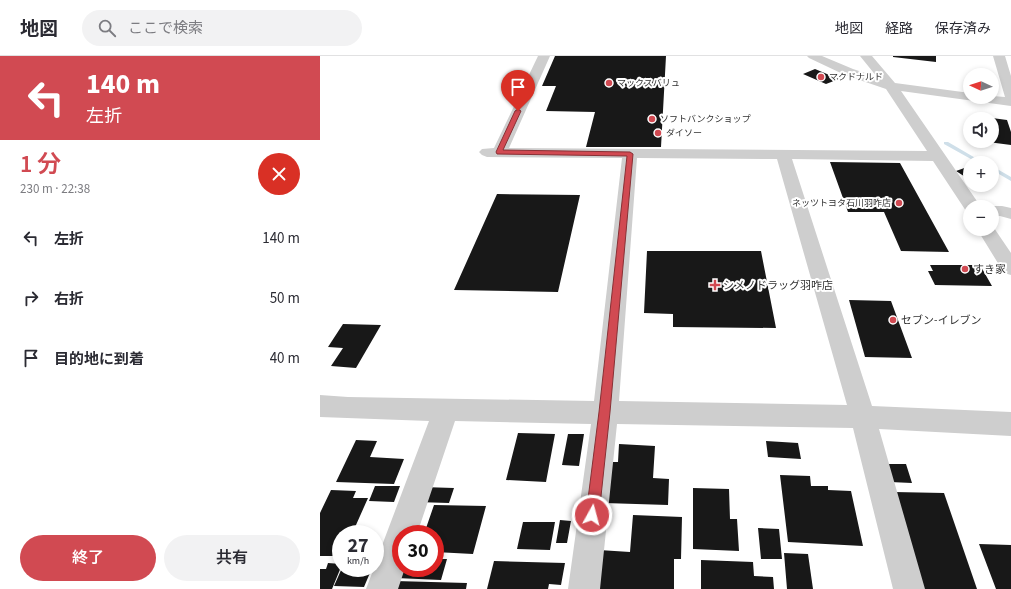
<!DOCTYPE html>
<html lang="ja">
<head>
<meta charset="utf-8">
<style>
  body { margin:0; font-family:"Source Sans 3","Noto Sans JP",sans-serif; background:#f2f2f3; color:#2b2b33; height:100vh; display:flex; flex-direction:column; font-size:15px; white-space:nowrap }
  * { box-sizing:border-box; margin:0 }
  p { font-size:13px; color:#7c7c81 }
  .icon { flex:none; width:22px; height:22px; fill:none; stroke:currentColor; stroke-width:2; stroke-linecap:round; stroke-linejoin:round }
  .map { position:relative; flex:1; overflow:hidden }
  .drawer { display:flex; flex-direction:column; background:#fff; width:320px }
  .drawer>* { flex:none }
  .banner { background:#d14a52; color:#fff; overflow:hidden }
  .needle { width:26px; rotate:273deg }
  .fabs { position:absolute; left:643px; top:12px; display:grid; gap:8px }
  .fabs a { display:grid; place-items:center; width:36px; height:36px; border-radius:50%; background:#fff; box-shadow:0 2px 6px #0003; font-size:20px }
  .speed { position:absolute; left:12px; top:469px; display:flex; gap:8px; font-size:20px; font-weight:700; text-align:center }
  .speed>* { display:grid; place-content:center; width:52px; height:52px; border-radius:50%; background:#fff; box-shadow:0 2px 6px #0003; line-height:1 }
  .speed small { font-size:10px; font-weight:400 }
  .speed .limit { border:6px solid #d22; background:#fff; color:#111 }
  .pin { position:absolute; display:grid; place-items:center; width:34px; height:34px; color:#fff; margin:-41px -17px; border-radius:50% 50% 50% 0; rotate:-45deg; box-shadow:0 0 4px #0007 }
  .pin .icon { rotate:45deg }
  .me { position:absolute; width:44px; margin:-22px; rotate:7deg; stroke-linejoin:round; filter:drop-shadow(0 0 3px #0008) }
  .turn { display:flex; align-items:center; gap:14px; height:84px; padding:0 20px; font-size:18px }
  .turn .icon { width:52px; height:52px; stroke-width:2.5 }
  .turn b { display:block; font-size:28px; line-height:34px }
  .round { display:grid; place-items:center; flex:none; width:42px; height:42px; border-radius:21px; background:#f2f2f3 }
  .head { display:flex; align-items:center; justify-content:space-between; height:68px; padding:0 20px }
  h1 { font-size:24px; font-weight:600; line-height:30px; color:#d14a52 }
  .primary-button { display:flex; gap:8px; margin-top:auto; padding:8px 20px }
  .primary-button a { flex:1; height:46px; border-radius:24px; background:#d14a52; color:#fff; font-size:16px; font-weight:600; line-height:46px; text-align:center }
  .primary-button a+a { background:#f2f2f3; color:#2b2b33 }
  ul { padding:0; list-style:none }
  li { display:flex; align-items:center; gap:12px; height:60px; padding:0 20px }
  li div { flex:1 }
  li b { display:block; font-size:15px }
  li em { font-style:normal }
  header { display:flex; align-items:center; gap:24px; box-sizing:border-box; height:56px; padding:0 20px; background:#fff; border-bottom:1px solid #e1e1e2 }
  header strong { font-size:19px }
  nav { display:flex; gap:22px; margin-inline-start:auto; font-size:14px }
  .search { width:280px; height:36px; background:#f2f2f3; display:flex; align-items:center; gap:10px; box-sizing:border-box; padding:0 14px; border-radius:22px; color:#7c7c81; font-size:15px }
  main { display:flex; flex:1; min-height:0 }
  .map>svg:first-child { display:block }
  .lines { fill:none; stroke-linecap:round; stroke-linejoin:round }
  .stream { fill:#cfdfe9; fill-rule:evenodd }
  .building { fill:#181818 }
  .minor { fill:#cecece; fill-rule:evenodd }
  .route { fill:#d14a52; stroke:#883035 }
  .poi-dot { fill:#d14a52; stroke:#fff; stroke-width:1.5 }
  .labels { text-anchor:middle; stroke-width:4; stroke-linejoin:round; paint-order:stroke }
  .far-poi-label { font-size:9px; fill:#313131; stroke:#fff; text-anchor:start }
  .poi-label { font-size:11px; fill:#313131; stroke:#fff; text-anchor:start }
</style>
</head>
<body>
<header>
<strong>地図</strong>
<div class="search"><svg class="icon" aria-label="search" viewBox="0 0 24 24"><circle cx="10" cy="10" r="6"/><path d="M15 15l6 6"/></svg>ここで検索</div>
<nav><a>地図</a><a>経路</a><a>保存済み</a></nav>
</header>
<main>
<section class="drawer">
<div class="banner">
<div class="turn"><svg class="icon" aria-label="left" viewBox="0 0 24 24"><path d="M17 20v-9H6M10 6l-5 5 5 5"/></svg><div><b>140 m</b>左折</div></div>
</div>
<div class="head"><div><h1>1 分</h1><p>230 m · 22:38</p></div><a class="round" style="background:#d93025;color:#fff"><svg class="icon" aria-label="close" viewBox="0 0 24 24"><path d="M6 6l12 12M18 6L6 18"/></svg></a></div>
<ul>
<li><svg class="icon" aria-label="left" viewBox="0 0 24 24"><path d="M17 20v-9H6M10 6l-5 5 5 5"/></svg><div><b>左折</b></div><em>140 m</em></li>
<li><svg class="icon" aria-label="right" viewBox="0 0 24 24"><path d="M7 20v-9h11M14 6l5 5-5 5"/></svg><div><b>右折</b></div><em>50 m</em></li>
<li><svg class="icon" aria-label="arrive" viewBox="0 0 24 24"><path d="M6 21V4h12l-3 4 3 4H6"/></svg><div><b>目的地に到着</b></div><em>40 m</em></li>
</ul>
<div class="primary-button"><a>終了</a><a>共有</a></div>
</section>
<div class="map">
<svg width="691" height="533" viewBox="0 0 691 533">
  <rect width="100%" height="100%" fill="#fff"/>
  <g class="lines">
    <path class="stream" d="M 624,86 L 628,86 L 664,107 L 658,107 L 624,88 Z
      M 672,110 L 691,121 L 691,125 L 672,114 Z"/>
  </g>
  <path class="building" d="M 235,0 L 346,0 L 341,91 L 266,91 L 275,56 L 226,55 L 236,30 L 222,30 Z
    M 573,0 L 616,0 L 616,6 L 573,1 Z
    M 495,13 L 519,23 L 506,28 L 483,18 Z
    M 672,62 L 687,64 L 691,76 L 691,89 L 668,86 L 672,85 Z
    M 510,106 L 580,107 L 629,196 L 581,195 L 564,156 L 528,156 Z
    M 650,110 L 650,124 L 636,115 Z
    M 177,138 L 260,139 L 238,236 L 134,234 Z
    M 327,195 L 441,195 L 456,272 L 353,271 L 353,258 L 324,257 Z
    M 610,209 L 660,209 L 672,230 L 615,229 L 608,215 L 613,215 Z
    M 529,244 L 571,245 L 592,302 L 545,301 Z
    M 23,268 L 61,269 L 36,312 L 11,310 L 23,292 L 8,291 Z
    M 198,377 L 235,378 L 226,426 L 186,424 Z
    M 248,378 L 264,378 L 259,410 L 242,409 Z
    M 36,384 L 57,385 L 50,401 L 84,403 L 74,428 L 16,426 Z
    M 446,385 L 478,387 L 481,403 L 448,401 Z
    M 299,388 L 335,390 L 333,422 L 349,423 L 348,449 L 284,447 L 292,406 L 298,406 Z
    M 565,408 L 586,408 L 592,427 L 570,426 Z
    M 460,419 L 490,420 L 491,430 L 508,430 L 508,434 L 531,435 L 543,490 L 468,486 Z
    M 55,430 L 80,430 L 74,446 L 49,445 Z
    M 102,431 L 134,432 L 129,447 L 96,446 Z
    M 373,432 L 409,433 L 410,463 L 417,463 L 419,495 L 373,493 Z
    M 11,434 L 36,435 L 33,442 L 48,442 L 32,478 L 21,478 L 21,500 L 0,500 L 0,457 Z
    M 574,436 L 624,437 L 657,533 L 601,533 Z
    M 114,449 L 166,450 L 153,498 L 115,496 L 115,478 L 104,478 Z
    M 313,459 L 362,461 L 361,503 L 354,503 L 354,533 L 275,533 L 279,494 L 310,496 Z
    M 240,464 L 251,465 L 247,487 L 236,487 Z
    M 203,466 L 235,466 L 230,494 L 197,493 Z
    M 438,472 L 459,473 L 462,503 L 441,503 Z
    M 659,488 L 691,489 L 691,533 L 676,533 Z
    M 464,497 L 488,498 L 493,533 L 467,533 Z
    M 115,503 L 127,503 L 121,524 L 76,522 L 81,512 L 115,512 Z
    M 381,504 L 433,506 L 434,520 L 453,521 L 454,533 L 381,533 Z
    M 174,505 L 245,507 L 241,529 L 229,528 L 228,533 L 167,533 Z
    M 8,507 L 21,508 L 21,511 L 12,533 L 0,533 L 0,513 L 6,513 Z
    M 22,512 L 52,512 L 44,531 L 14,530 Z
    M 75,525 L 147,527 L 146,533 L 72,533 Z"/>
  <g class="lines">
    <path class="minor" d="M 218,0 L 230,0 L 189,92 L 607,95 L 566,33 L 525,19 L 489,2 L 487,0 L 502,0 L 533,13 L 557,21 L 540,0 L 552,0 L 575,27 L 650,37 L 650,41 L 672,41 L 672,40 L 685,41 L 673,0 L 685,0 L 691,20 L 691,50 L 581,35 L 661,151 L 650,151 L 650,156 L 646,155 L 613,105 L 472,103 L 552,350 L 691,356 L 691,380 L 559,373 L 605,533 L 573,533 L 533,372 L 297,368 L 280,533 L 248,533 L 271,368 L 135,365 L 97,478 L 81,478 L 81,512 L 85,512 L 78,533 L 46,533 L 54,512 L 55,512 L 55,508 L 109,365 L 0,361 L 0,339 L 28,341 L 274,345 L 302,102 L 167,101 L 162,99 L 159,96 L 162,93 L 174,92 ZM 317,102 L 457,103 L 527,349 L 299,345 Z
      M 672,150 L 682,150 L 691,152 L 691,163 L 680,160 L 672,160 L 672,151 L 667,151 Z
      M 672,169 L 691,197 L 691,219 L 684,217 L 657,173 L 672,173 Z"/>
  </g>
  <path class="route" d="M 198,53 L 201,55 L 183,94 L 310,96 L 313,98 L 290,356 L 279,459 L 277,463 L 272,465 L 268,463 L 266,459 L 279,356 L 307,100 L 177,98 L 176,96 L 195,55 Z"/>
  <g class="poi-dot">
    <circle cx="501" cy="21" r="4"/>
    <circle cx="289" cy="27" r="4"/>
    <circle cx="332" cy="63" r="4"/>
    <circle cx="338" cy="77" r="4"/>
    <circle cx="579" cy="147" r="4"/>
    <circle cx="645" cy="213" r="4"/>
    <path d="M393 223h4v4h4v4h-4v4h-4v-4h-4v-4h4z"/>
    <circle cx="573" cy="264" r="4"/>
  </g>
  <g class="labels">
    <g class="far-poi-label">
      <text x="509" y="24">マクドナルド</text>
      <text x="297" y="30">マックスバリュ</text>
      <text x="340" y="66">ソフトバンクショップ</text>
      <text x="346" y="80">ダイソー</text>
      <text x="571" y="150" text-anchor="end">ネッツトヨタ石川羽咋店</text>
    </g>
    <g class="poi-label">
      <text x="653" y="217">すき家</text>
      <text x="403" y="233">シメノドラッグ羽咋店</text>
      <text x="581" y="268">セブン-イレブン</text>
    </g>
  </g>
</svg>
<div class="fabs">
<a><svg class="needle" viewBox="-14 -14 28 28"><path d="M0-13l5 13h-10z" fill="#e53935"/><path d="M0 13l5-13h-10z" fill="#7c7c81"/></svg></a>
<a><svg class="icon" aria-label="sound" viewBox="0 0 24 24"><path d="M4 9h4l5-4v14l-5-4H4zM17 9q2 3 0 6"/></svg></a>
<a>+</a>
<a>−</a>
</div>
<div class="speed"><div>27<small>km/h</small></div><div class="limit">30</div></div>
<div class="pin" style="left:198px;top:55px;background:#d93025"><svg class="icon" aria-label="arrive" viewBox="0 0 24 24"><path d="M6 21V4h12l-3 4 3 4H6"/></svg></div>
<svg class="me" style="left:272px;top:459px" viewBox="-20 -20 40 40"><circle r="17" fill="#d14a52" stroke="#fff" stroke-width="3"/><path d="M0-11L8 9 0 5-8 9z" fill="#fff"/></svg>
</div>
</main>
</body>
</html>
